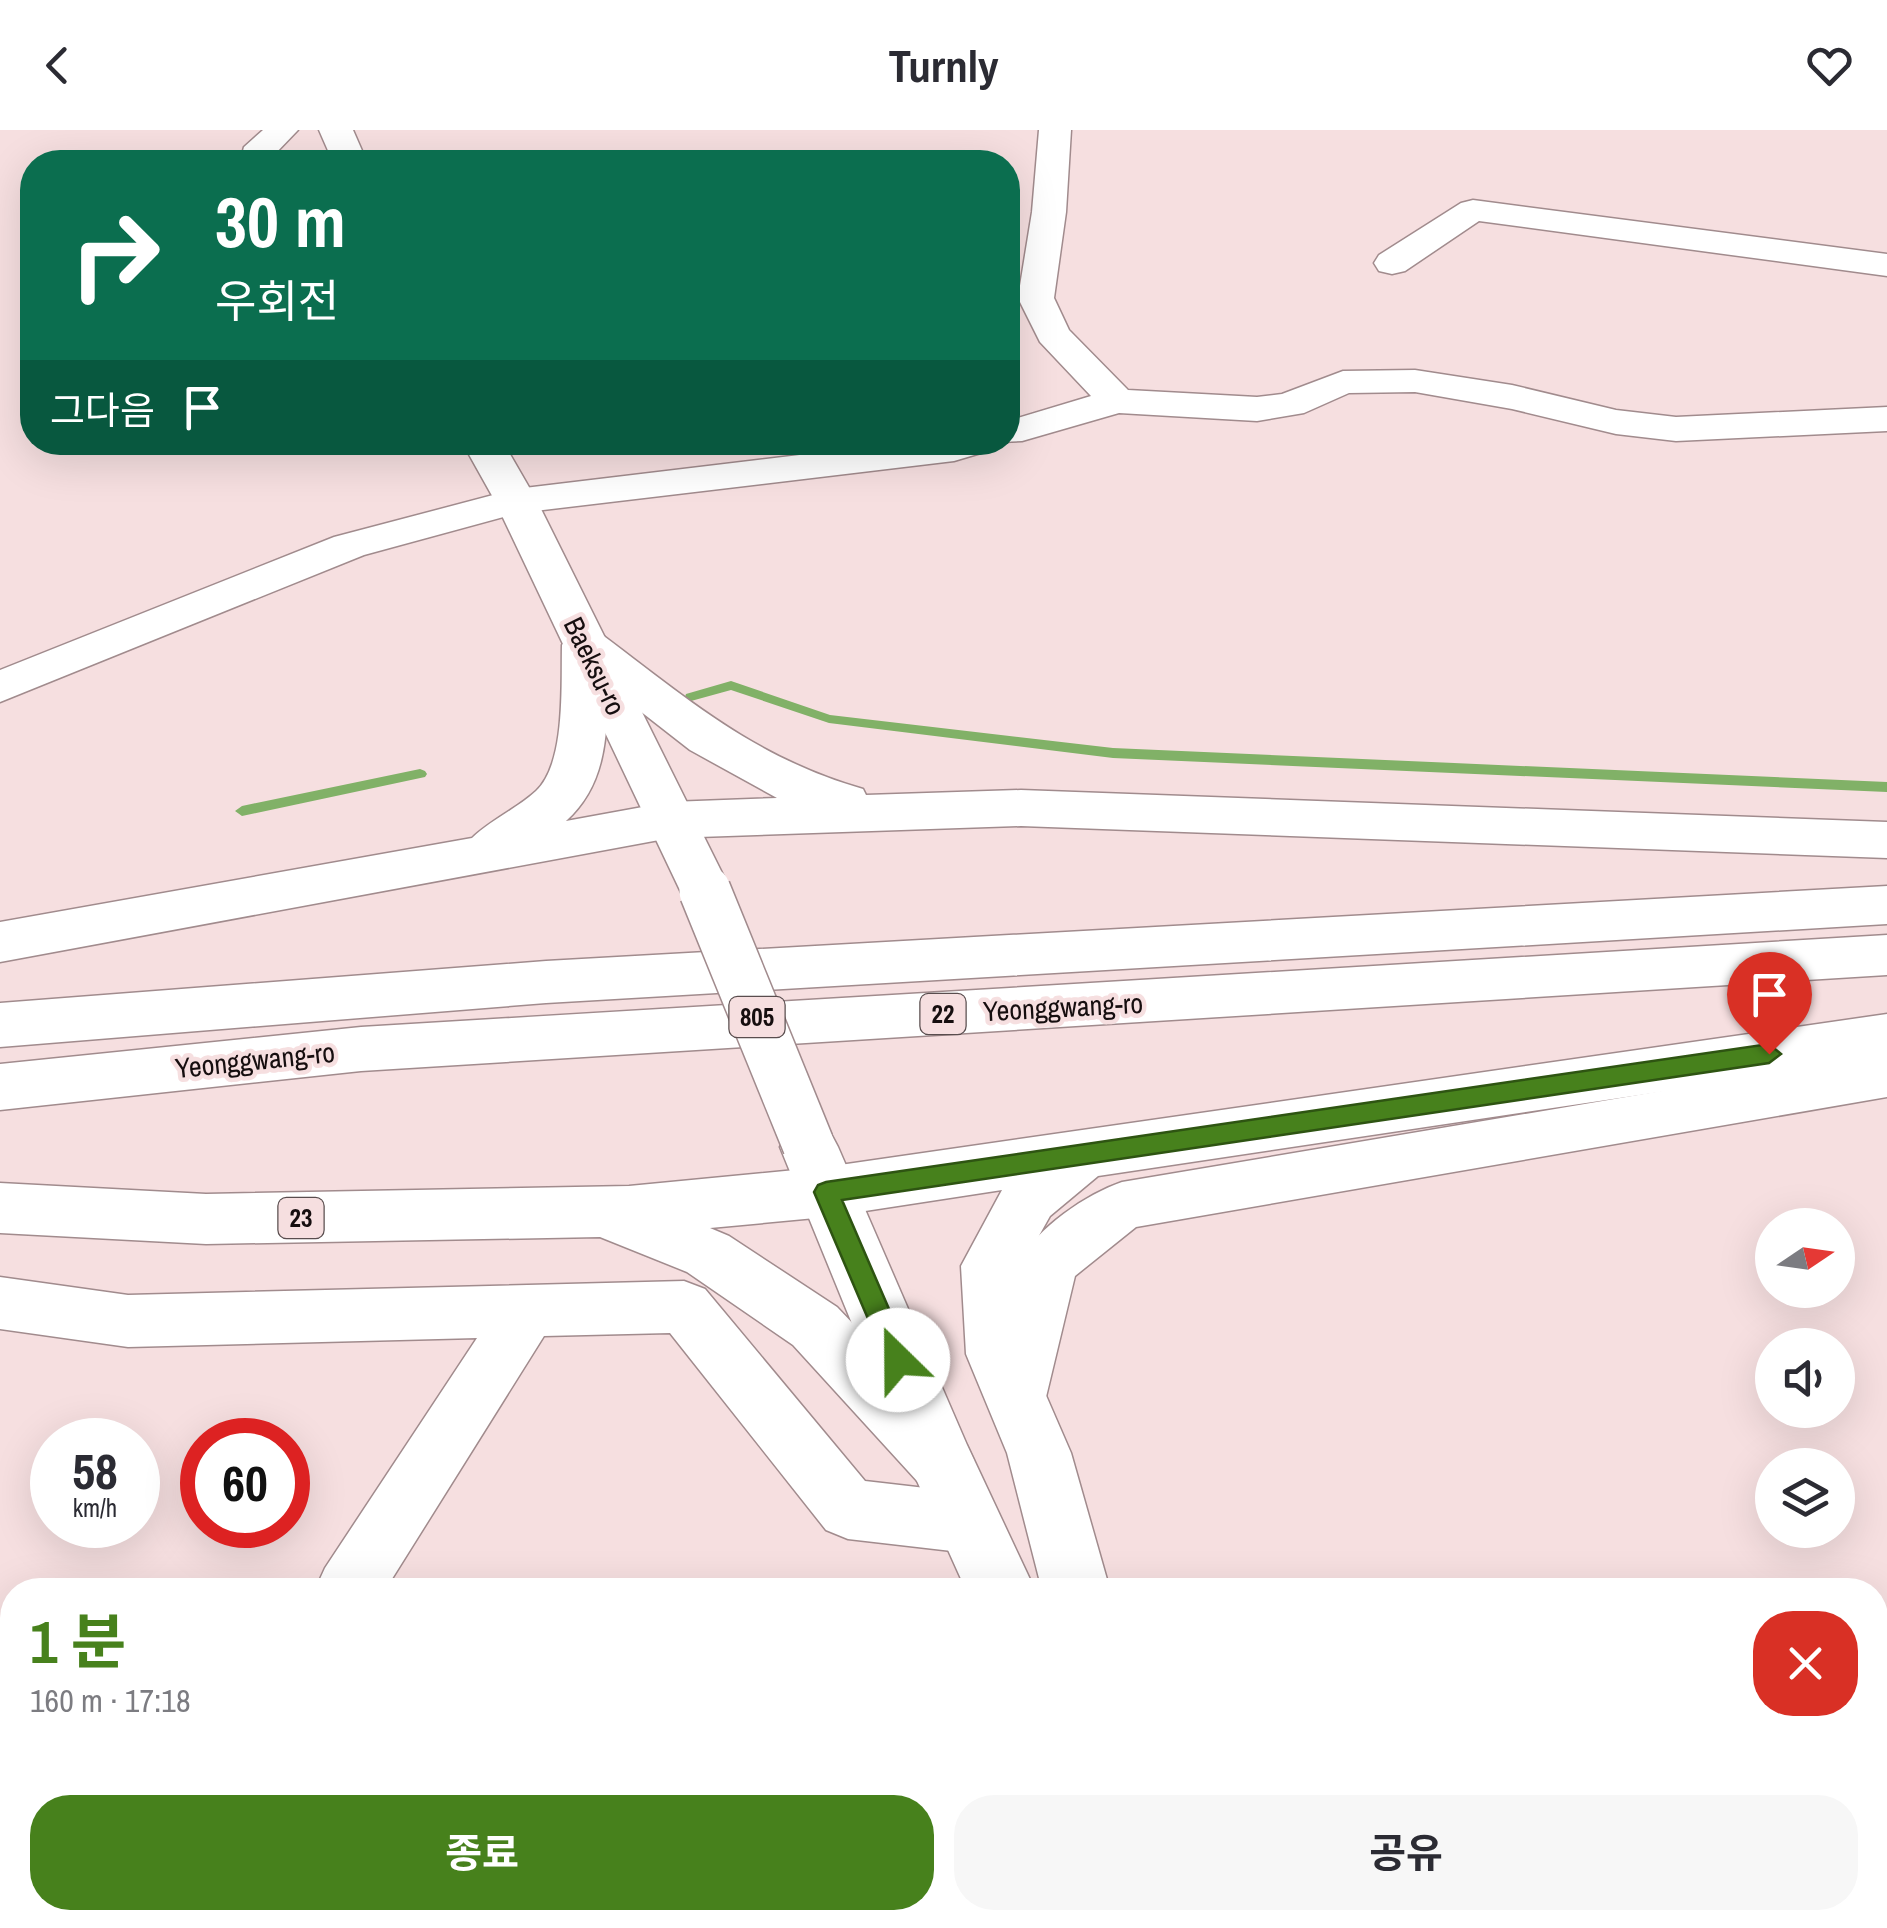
<!DOCTYPE html>
<html lang="ko">
<head>
<meta charset="utf-8">
<style>
  body { margin:0; font-family:"Archivo Narrow","Noto Sans KR",sans-serif; background:#f7f7f7; color:#2b2b33; height:100vh; display:flex; flex-direction:column; font-size:38px; white-space:nowrap }
  * { box-sizing:border-box; margin:0 }
  p { font-size:32px; color:#7c7c81 }
  .icon { flex:none; width:55px; height:55px; fill:none; stroke:currentColor; stroke-width:2; stroke-linecap:round; stroke-linejoin:round }
  .map { position:relative; flex:1; overflow:hidden }
  .side { position:absolute; left:0px; top:1448px; width:1888px; height:352px; display:flex; flex-direction:column; background:#fff; border-radius:40px 40px 0 0; box-shadow:0 10px 40px #0002 }
  .side>* { flex:none }
  .banner { position:absolute; left:20px; top:20px; width:1000px; height:305px; border-radius:40px; box-shadow:0 10px 40px #0002; background:#0b6e4f; color:#fff; overflow:hidden }
  .needle { width:65px; rotate:77deg }
  .controls { position:absolute; left:1755px; top:1078px; display:grid; gap:20px }
  .controls a { display:grid; place-items:center; width:100px; height:100px; border-radius:50%; background:#fff; box-shadow:0 10px 40px #0002; font-size:50px }
  .speed { position:absolute; left:30px; top:1288px; display:flex; gap:20px; font-size:50px; font-weight:700; text-align:center }
  .speed>* { display:grid; place-content:center; width:130px; height:130px; border-radius:50%; background:#fff; box-shadow:0 10px 40px #0002; line-height:1 }
  .speed small { font-size:25px; font-weight:400 }
  .speed .limit { border:15px solid #d22; background:#fff; color:#111 }
  .pin { position:absolute; display:grid; place-items:center; width:85px; height:85px; color:#fff; margin:-102px -42px; border-radius:50% 50% 50% 0; rotate:-45deg; box-shadow:0 0 10px #0007 }
  .pin .icon { rotate:45deg }
  .me { position:absolute; width:110px; margin:-55px; rotate:337deg; stroke-linejoin:round; filter:drop-shadow(0 0 8px #0008) }
  .turn { display:flex; align-items:center; gap:35px; height:210px; padding:0 30px; font-size:45px }
  .turn .icon { width:130px; height:130px; stroke-width:2.5 }
  .turn b { display:block; font-size:70px; line-height:85px }
  .then { display:flex; align-items:center; height:95px; padding:0 30px; background:#0003; gap:20px; font-size:38px }
  .round { display:grid; place-items:center; flex:none; width:105px; height:105px; border-radius:40px; background:#f7f7f7 }
  .head { display:flex; align-items:center; justify-content:space-between; height:170px; padding:0 30px }
  h1 { font-size:60px; font-weight:700; line-height:75px; color:#47811c }
  .primary-button { display:flex; gap:20px; margin-top:auto; padding:20px 30px }
  .primary-button a { flex:1; height:115px; border-radius:40px; background:#47811c; color:#fff; font-size:40px; font-weight:700; line-height:115px; text-align:center }
  .primary-button a+a { background:#f7f7f7; color:#2b2b33 }
  header { display:flex; justify-content:space-between; align-items:center; height:130px; padding:0 30px; background:#fff; font-size:45px; font-weight:700 }
  .map>svg:first-child { display:block }
  .lines { fill:none; stroke-linecap:round; stroke-linejoin:round }
  .stream { fill:#81b167; fill-rule:evenodd }
  .minor-casing { stroke:#a18b8d; stroke-width:3 }
  .major-casing { stroke:#a18b8d; stroke-width:3 }
  .highway-casing { stroke:#a18b8d; stroke-width:3 }
  .minor { fill:#fff; fill-rule:evenodd }
  .major { fill:#fff; fill-rule:evenodd }
  .highway { fill:#fff; fill-rule:evenodd }
  .major-bridge-casing { stroke:#a18b8d; stroke-width:54; stroke-linecap:butt }
  .major-bridge { stroke:#fff; stroke-width:51 }
  .route { fill:#47811c; stroke:#2e5412; stroke-width:2.5 }
  .labels { text-anchor:middle; stroke-width:9; stroke-linejoin:round; paint-order:stroke }
  .shield { fill:#f6dfe0; stroke:#594d4e; stroke-width:2.5 }
  .shield-label { font-size:25px; font-weight:bold; fill:#160e0f }
  .street-label { font-size:28px; fill:#160e0f; stroke:#f6dfe0 }
</style>
</head>
<body>
<header><svg class="icon" aria-label="back" viewBox="0 0 24 24"><path d="M15 5l-7 7 7 7"/></svg>Turnly<svg class="icon" aria-label="heart" viewBox="0 0 24 24"><path d="M12 20l-8-8c-3-5 5-10 8-4 3-6 11-1 8 4z"/></svg></header>
<div class="map">
<svg width="1887" height="1798" viewBox="0 0 1887 1798">
  <rect width="100%" height="100%" fill="#f6dfe0"/>
  <g class="lines">
    <path class="stream" d="M 731,551 L 830,585 L 1113,618 L 1887,652 L 1887,662 L 1113,628 L 829,593 L 731,560 L 691,571 L 685,567 L 686,564 Z
      M 420,639 L 425,641 L 427,644 L 425,647 L 242,686 L 235,681 L 242,676 Z"/>
    <g class="minor-casing">
      <path id="minor" d="M 263,0 L 298,0 L 273,26 L 272,32 L 240,32 L 244,17 Z
        M 1039,0 L 1071,0 L 1066,82 L 1054,168 L 1069,200 L 1128,260 L 1257,267 L 1282,264 L 1343,241 L 1415,240 L 1512,255 L 1616,280 L 1676,287 L 1887,277 L 1887,301 L 1676,311 L 1616,304 L 1512,279 L 1415,262 L 1349,263 L 1304,283 L 1257,291 L 1119,283 L 1022,311 L 999,312 L 1008,312 L 1008,291 L 1091,266 L 1040,212 L 1018,168 L 1032,82 Z
        M 1473,70 L 1887,124 L 1887,146 L 1479,91 L 1405,141 L 1392,144 L 1379,141 L 1374,133 L 1379,125 L 1461,73 Z
        M 908,312 L 996,312 L 991,320 L 954,331 L 518,383 L 364,425 L 0,572 L 0,540 L 334,407 L 516,359 Z
        M 1887,923 L 1887,967 L 1136,1097 L 1075,1146 L 1046,1267 L 1037,1287 L 1016,1295 L 995,1287 L 986,1267 L 1020,1132 C 1036,1098 1087,1064 1122,1052 Z
        M 0,1147 L 128,1165 L 684,1151 L 705,1159 L 865,1351 L 969,1363 L 991,1372 L 1001,1393 L 991,1414 L 969,1423 L 848,1409 L 826,1400 L 670,1203 L 544,1206 L 385,1460 L 315,1460 L 325,1438 L 477,1208 L 128,1217 L 0,1199 Z
        M 91,1788 L 166,1788 L 162,1798 L 87,1798 Z"/>
    </g>
    <g class="major-casing">
      <path id="major" d="M 319,0 L 353,0 L 367,32 L 333,32 Z
        M 462,312 L 503,312 L 537,371 L 731,761 L 723,775 L 705,780 L 687,775 L 495,371 Z
        M 1887,756 L 1887,794 L 546,873 L 0,917 L 0,873 L 546,831 Z
        M 1887,805 L 1887,845 L 361,941 L 0,980 L 0,934 L 361,897 Z
        M 809,993 L 829,1000 L 838,1017 L 967,1315 L 1035,1460 L 966,1460 L 908,1331 L 780,1017 L 789,1000 Z
        M 1038,1788 L 1114,1788 L 1116,1798 L 1040,1798 Z"/>
    </g>
    <g class="highway-casing">
      <path id="highway" d="M 585,500 L 601,504 C 689,570 755,628 863,659 L 866,665 L 1021,660 L 1887,692 L 1887,728 L 1021,696 L 670,708 L 0,832 L 0,792 L 472,708 C 491,690 516,679 536,661 C 566,633 561,555 562,515 L 569,504 ZM 608,556 L 690,620 L 777,668 L 670,672 L 566,691 C 606,655 607,606 608,556 Z
        M 1887,884 L 1887,928 L 1098,1046 L 1050,1086 L 1021,1138 L 1028,1224 L 1071,1323 L 1110,1460 L 1042,1460 L 1007,1323 L 966,1224 L 961,1136 L 1002,1060 L 826,1087 L 710,1098 L 729,1106 L 837,1177 L 964,1310 L 974,1331 L 964,1352 L 941,1361 L 918,1352 L 793,1215 L 687,1142 L 600,1107 L 206,1114 L 0,1103 L 0,1053 L 206,1064 L 629,1056 L 826,1037 Z
        M 1142,1788 L 1218,1788 L 1221,1798 L 1145,1798 Z"/>
    </g>
    <use href="#minor" class="minor"/>
    <use href="#major" class="major"/>
    <use href="#highway" class="highway"/>
    <g class="major-bridge-casing">
      <path id="major-bridge" d="M 705,761 L 808,1014"/>
    </g>
    <use href="#major-bridge" class="major-bridge"/>
  </g>
  <path class="route" d="M 1769,914 L 1781,924 L 1769,933 L 842,1070 L 911,1230 L 907,1238 L 898,1241 L 889,1238 L 814,1062 L 818,1055 L 826,1052 Z"/>
  <g class="labels">
    <g class="shield">
      <rect x="920.5" y="864" width="45" height="40" rx="8"/>
      <rect x="729.5" y="867" width="55" height="40" rx="8"/>
      <rect x="278.5" y="1068" width="45" height="40" rx="8"/>
    </g>
    <g class="shield-label">
      <text x="943" y="893">22</text>
      <text x="757" y="896">805</text>
      <text x="301" y="1097">23</text>
    </g>
    <g class="street-label">
      <text transform="translate(595 536) rotate(64)" y="10">Baeksu-ro</text>
      <text transform="translate(1063 877) rotate(-3)" y="10">Yeonggwang-ro</text>
      <text transform="translate(255 930) rotate(-6)" y="10">Yeonggwang-ro</text>
    </g>
  </g>
</svg>
<div class="controls">
<a><svg class="needle" viewBox="-14 -14 28 28"><path d="M0-13l5 13h-10z" fill="#e53935"/><path d="M0 13l5-13h-10z" fill="#7c7c81"/></svg></a>
<a><svg class="icon" aria-label="sound" viewBox="0 0 24 24"><path d="M4 9h4l5-4v14l-5-4H4zM17 9q2 3 0 6"/></svg></a>
<a><svg class="icon" aria-label="layers" viewBox="0 0 24 24"><path d="M12 4l9 5-9 5-9-5zM3 14l9 5 9-5"/></svg></a>
</div>
<div class="speed"><div>58<small>km/h</small></div><div class="limit">60</div></div>
<div class="pin" style="left:1769px;top:924px;background:#d93025"><svg class="icon" aria-label="arrive" viewBox="0 0 24 24"><path d="M6 21V4h12l-3 4 3 4H6"/></svg></div>
<svg class="me" style="left:898px;top:1230px" viewBox="-20 -20 40 40"><circle r="19" fill="#fff"/><path d="M0-13L10 11 0 6-10 11z" fill="#47811c"/></svg>
<div class="banner">
<div class="turn"><svg class="icon" aria-label="right" viewBox="0 0 24 24"><path d="M7 20v-9h11M14 6l5 5-5 5"/></svg><div><b>30 m</b>우회전</div></div>
<div class="then">그다음<svg class="icon" aria-label="arrive" viewBox="0 0 24 24"><path d="M6 21V4h12l-3 4 3 4H6"/></svg></div>
</div>
<section class="side">
<div class="head"><div><h1>1 분</h1><p>160 m · 17:18</p></div><a class="round" style="background:#d93025;color:#fff"><svg class="icon" aria-label="close" viewBox="0 0 24 24"><path d="M6 6l12 12M18 6L6 18"/></svg></a></div>
<div class="primary-button"><a>종료</a><a>공유</a></div>
</section>
</div>
</body>
</html>
